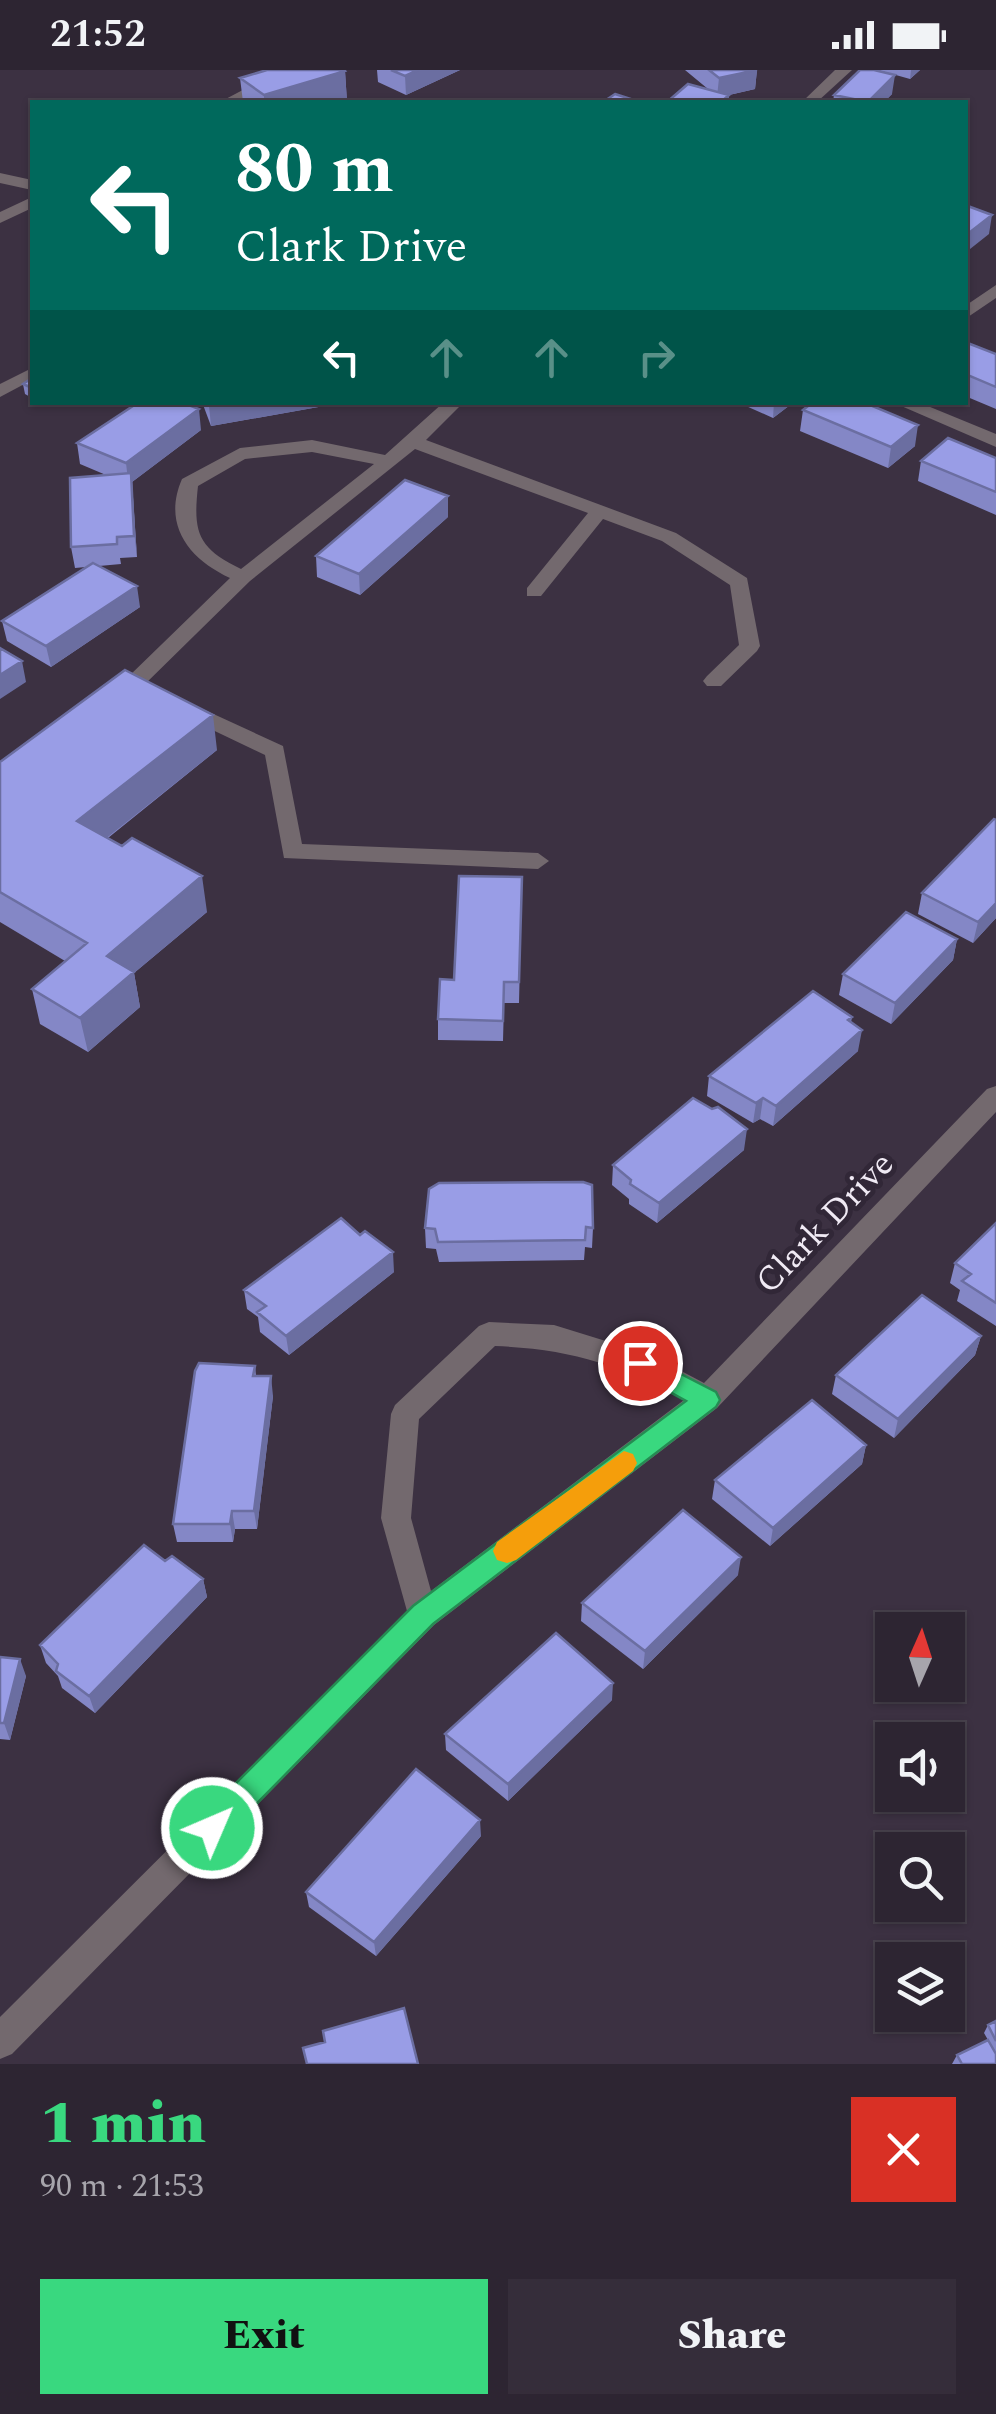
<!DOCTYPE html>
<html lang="en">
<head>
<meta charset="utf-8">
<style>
  body { margin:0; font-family:Spectral,serif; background:#352d3a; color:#f1f3f6; height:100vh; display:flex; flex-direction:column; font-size:38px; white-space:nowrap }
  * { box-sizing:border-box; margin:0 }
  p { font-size:32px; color:#a7a5ac }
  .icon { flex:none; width:55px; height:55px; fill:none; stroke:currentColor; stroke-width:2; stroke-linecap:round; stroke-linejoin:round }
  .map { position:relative; height:1994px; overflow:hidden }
  .side { display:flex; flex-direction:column; background:#2d2532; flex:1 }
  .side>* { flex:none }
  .banner { position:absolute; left:30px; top:30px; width:938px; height:305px; border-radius:0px; box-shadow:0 2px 8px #0004,0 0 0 2px #48424d; background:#00695c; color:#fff; overflow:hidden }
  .needle { width:65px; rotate:3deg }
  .fabs { position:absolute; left:875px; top:1542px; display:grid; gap:20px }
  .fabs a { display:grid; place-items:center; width:90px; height:90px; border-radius:0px; background:#2d2532; box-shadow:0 2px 8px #0004,0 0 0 2px #48424d; font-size:50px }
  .pin { position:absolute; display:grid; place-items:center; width:85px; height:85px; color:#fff; margin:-42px; border:5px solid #fff; border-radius:50%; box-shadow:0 2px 10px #0007 }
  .me { position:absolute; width:110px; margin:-55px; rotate:45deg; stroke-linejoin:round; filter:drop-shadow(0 0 8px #0008) }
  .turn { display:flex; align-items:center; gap:35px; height:210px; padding:0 40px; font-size:45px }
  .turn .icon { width:130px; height:130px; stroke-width:2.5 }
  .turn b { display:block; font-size:70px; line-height:85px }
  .lanes { display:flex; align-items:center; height:95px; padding:0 40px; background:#0003; justify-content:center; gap:50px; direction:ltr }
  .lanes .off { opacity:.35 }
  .round { display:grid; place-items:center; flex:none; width:105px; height:105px; border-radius:0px; background:#352d3a }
  .overview { display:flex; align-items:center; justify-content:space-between; height:170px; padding:0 40px }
  h1 { font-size:60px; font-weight:800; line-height:75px; color:#39d87f }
  .action { display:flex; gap:20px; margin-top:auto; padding:20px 40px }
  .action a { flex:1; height:115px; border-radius:0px; background:#39d87f; color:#111; font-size:40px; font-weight:800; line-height:115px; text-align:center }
  .action a+a { background:#352d3a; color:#f1f3f6 }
  .status { display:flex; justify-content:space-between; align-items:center; height:70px; padding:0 50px; background:#2d2532; direction:ltr }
  .status svg { height:28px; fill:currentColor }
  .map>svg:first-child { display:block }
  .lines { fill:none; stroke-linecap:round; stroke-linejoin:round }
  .minor { fill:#73696e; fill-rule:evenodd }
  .wall { fill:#8487c6 }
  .shaded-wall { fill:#6b6ea1 }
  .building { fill:#999de6; stroke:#6b6ea1; stroke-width:2.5 }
  .route { fill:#39d87f; stroke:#258c53; stroke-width:2.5 }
  .slow { fill:#f59e0b }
  .labels { text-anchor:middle; stroke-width:10; stroke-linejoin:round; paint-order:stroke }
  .street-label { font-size:35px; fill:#f0eaf4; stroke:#312737 }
</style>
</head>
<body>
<div class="status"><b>21:52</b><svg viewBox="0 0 49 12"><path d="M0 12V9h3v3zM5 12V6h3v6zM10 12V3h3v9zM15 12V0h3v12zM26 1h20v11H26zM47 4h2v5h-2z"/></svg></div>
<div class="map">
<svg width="996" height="1994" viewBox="0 0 996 1994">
  <rect width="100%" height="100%" fill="#3c3142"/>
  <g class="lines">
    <path class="minor" d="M 281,0 L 301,0 L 239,32 L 220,32 Z
      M 835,0 L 852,0 L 817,32 L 802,32 Z
      M 0,103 L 32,110 L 32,120 L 0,113 Z
      M 32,127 L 32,138 L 0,153 L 0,142 Z
      M 996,215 L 996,228 L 965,249 L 965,236 Z
      M 32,298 L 32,310 L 0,327 L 0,314 Z
      M 444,332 L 464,332 L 426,370 L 676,463 L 747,508 L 760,576 L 757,581 L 721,616 L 707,616 L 703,611 L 707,606 L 739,575 L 730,515 L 662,471 L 603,449 L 541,526 L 527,526 L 527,518 L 588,443 L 415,379 L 250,511 L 141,618 L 123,631 L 107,631 L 104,626 L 127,608 L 230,508 C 189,489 162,455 182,409 L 240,378 L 312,370 L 385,385 ZM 312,382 L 374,394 L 241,499 C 197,478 193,462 198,416 L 245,389 Z
      M 892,332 L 918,332 L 996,364 L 996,377 Z
      M 183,630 L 283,676 L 302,774 L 538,783 L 549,791 L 538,799 L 284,788 L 265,685 L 175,642 L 172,637 Z
      M 996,1016 L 996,1042 L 717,1338 L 434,1555 L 12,1984 L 0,1989 L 0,1947 L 407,1541 L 381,1448 L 391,1344 L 395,1335 L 479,1256 L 489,1252 L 554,1255 L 651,1285 L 704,1313 L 987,1019 ZM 495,1276 C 571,1279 617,1294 684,1330 L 431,1521 L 411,1448 L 419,1349 Z"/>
  </g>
  <path class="wall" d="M 377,0 L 460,0 L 406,25 L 378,12 Z
    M 685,0 L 757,0 L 755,19 L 729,25 L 729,32 L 667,32 L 708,19 Z
    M 878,0 L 920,0 L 910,9 Z
    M 345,1 L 347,32 L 243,32 L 240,8 Z
    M 892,24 L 884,32 L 833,32 L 834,25 Z
    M 965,272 L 996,284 L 996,339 L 965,326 Z
    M 32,308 L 32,328 L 25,324 L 23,314 Z
    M 202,332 L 323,332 L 324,336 L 211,356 Z
    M 737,332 L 794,332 L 773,348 Z
    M 803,340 L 915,376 L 888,398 L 800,361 Z
    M 201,360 L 132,412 L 137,487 L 120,488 L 121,494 L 99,496 L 140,537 L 51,597 L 7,571 L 2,551 L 86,497 L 75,498 L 71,477 L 106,405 L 80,394 L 77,373 Z
    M 996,388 L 996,445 L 918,411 L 921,391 Z
    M 448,447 L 360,525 L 317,507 L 316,486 Z
    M 217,680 L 108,768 L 207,842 L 134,903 L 140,937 L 88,982 L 40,954 L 32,919 L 65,891 L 0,852 L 0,692 Z
    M 522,807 L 519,933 L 504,933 L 503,971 L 438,970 L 438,949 L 454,910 Z
    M 922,823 L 996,848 L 973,873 L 918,844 Z
    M 957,869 L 953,890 L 891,954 L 839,925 L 843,904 Z
    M 852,947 L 851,952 L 858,981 L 773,1056 L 760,1049 L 753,1053 L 707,1026 L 709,1006 Z
    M 744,1080 L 657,1153 L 629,1134 L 629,1129 L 612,1115 L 613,1095 Z
    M 429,1119 L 593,1158 L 592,1178 L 585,1177 L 584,1190 L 439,1192 L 436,1179 L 426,1178 L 425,1158 Z
    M 996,1153 L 996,1256 L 957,1231 L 960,1220 L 950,1213 L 955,1193 Z
    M 394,1202 L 289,1285 L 260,1262 L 258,1247 L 247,1239 L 244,1220 Z
    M 981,1266 L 975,1285 L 894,1368 L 832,1324 L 836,1305 Z
    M 255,1296 L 256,1306 L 273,1326 L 257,1459 L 235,1459 L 233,1472 L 177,1472 L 173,1454 Z
    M 866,1375 L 862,1394 L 770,1476 L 712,1429 L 715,1410 Z
    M 165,1491 L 203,1509 L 207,1527 L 95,1643 L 62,1618 L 58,1606 L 46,1593 L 40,1575 Z
    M 738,1505 L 643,1599 L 581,1551 L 582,1533 Z
    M 0,1587 L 26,1606 L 10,1670 L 0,1669 Z
    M 612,1630 L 508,1731 L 446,1680 L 445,1664 Z
    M 481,1766 L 376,1886 L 309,1837 L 306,1822 Z
    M 996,1951 L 996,1994 L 952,1994 L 957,1985 L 988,1970 L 984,1963 L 988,1955 Z"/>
  <path class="shaded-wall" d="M 418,0 L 460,0 L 406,25 L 405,6 Z
    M 757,0 L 755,19 L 729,25 L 729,32 L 721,32 L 717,27 L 719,8 Z
    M 911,0 L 920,0 L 910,9 Z
    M 345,1 L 347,32 L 264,32 L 264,25 Z
    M 895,5 L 892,24 L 884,32 L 868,32 Z
    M 992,145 L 989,164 L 965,183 L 965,166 Z
    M 227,332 L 323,332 L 324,336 L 211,356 L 209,336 Z
    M 774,332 L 794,332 L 773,348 Z
    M 199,339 L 201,360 L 132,412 L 137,487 L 126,393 Z
    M 918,355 L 915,376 L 888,398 L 891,377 Z
    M 448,426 L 448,447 L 360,525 L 359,504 Z
    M 137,516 L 140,537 L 51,597 L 46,576 Z
    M 22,591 L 26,612 L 0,629 L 0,605 Z
    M 213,645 L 217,680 L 84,786 L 77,751 Z
    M 202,806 L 207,842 L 134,903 L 140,937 L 88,982 L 80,948 L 107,886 Z
    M 996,833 L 996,848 L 973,873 L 978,852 Z
    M 957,869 L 953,890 L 891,954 L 895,933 Z
    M 862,960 L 858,981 L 773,1056 L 776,1036 Z
    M 763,1028 L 760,1049 L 753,1053 L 756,1033 Z
    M 747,1059 L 744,1080 L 657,1153 L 659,1133 Z
    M 393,1182 L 394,1202 L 289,1285 L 286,1266 Z
    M 981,1266 L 975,1285 L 894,1368 L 898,1349 Z
    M 271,1306 L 273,1326 L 257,1459 L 254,1441 Z
    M 866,1375 L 862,1394 L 770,1476 L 773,1458 Z
    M 232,1441 L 235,1459 L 233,1472 L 230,1454 Z
    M 741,1487 L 738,1505 L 643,1599 L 645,1581 Z
    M 203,1509 L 207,1527 L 95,1643 L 89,1626 Z
    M 20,1589 L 26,1606 L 10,1670 L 4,1653 Z
    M 613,1613 L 612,1630 L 508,1731 L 508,1714 Z
    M 480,1750 L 481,1766 L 376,1886 L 374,1872 Z"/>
  <path class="building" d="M 267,0 L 344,0 L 345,1 L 264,25 L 240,8 Z
    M 391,0 L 418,0 L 405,6 Z
    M 709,0 L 757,0 L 719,8 Z
    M 860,0 L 874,0 L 895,5 L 868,32 L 834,25 Z
    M 688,14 L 729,25 L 721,32 L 667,32 Z
    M 615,24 L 631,29 L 626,32 L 603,32 Z
    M 965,135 L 992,145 L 965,166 Z
    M 965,272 L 996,284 L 996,317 L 965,304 Z
    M 32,308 L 32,318 L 23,314 Z
    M 139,332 L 181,332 L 199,339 L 126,393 L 77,373 Z
    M 813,332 L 863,332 L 918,355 L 891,377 L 803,340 Z
    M 948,368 L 996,388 L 996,422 L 921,391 Z
    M 131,403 L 134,466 L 117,467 L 117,474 L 71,477 L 70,408 Z
    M 405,410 L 448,426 L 359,504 L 316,486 Z
    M 93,493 L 137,516 L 46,576 L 2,551 Z
    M 0,578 L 22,591 L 0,605 Z
    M 125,600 L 213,645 L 77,751 L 122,776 L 132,768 L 202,806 L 107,886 L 134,902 L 80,948 L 32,919 L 87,873 L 0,822 L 0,692 Z
    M 994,749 L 996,750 L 996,833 L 978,852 L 922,823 Z
    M 459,806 L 522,807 L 519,912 L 504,912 L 503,951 L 438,949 L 440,909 L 454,910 Z
    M 906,842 L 957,869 L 895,933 L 843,904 Z
    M 813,921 L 852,947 L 848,950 L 862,960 L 776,1036 L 763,1028 L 756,1033 L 709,1006 Z
    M 693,1028 L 712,1039 L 718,1037 L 747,1059 L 659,1133 L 630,1114 L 631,1110 L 613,1095 Z
    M 583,1112 L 592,1115 L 593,1158 L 586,1157 L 585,1170 L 438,1172 L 435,1159 L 425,1158 L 429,1119 L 439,1113 Z
    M 341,1148 L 360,1165 L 365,1161 L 393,1182 L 286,1266 L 257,1242 L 266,1236 L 244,1220 Z
    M 996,1153 L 996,1233 L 962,1211 L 971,1204 L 955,1193 Z
    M 922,1225 L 981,1266 L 898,1349 L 836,1305 Z
    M 199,1293 L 255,1296 L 253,1306 L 271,1306 L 254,1441 L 232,1441 L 230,1454 L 173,1454 L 195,1301 Z
    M 812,1330 L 866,1375 L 773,1458 L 715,1410 Z
    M 683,1440 L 741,1487 L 645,1581 L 582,1533 Z
    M 144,1475 L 165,1491 L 172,1486 L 203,1509 L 89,1626 L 56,1601 L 58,1594 L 40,1575 Z
    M 556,1563 L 613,1613 L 508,1714 L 445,1664 Z
    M 0,1587 L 20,1589 L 4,1653 L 0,1653 Z
    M 416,1699 L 480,1750 L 374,1872 L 306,1822 Z
    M 404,1938 L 418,1994 L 307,1994 L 303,1978 L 325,1972 L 323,1961 Z
    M 996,1951 L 996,1971 L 988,1955 Z
    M 988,1970 L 996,1984 L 996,1994 L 962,1994 L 957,1985 Z"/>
  <path class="route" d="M 640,1283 L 716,1322 L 720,1330 L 716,1337 L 433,1554 L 222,1769 L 212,1773 L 201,1769 L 197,1758 L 201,1748 L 413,1536 L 686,1331 L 632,1301 L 628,1293 L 632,1286 Z"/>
  <path class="slow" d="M 624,1381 L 633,1384 L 637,1393 L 633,1401 L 516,1490 L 507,1493 L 497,1490 L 493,1481 L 497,1472 Z"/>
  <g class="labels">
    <g class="street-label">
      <text transform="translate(824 1152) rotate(-46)" y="12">Clark Drive</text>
    </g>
  </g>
</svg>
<div class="fabs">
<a><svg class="needle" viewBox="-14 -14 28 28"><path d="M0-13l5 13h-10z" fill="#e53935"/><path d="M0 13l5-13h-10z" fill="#a7a5ac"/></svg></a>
<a><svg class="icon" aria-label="sound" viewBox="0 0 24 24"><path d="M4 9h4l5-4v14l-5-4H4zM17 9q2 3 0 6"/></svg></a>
<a><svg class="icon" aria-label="search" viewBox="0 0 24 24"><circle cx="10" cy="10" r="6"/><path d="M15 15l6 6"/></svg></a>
<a><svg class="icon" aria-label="layers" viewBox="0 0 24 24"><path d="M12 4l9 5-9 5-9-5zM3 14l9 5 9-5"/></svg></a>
</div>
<div class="pin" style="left:640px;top:1293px;background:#d93025"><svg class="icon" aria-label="arrive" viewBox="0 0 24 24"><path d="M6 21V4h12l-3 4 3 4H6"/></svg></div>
<svg class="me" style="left:212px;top:1758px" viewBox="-20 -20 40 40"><circle r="17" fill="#39d87f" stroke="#fff" stroke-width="3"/><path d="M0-11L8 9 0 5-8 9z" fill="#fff"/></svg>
<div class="banner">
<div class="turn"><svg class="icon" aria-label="left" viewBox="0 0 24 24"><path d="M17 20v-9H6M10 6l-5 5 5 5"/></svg><div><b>80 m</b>Clark Drive</div></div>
<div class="lanes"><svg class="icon" aria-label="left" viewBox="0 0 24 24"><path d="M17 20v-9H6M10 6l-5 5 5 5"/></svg><svg class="icon off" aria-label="ahead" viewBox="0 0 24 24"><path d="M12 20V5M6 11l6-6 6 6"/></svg><svg class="icon off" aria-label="ahead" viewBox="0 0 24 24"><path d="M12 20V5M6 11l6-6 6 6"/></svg><svg class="icon off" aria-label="right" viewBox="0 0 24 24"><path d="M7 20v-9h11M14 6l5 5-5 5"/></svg></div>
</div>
</div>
<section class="side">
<div class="overview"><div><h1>1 min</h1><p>90 m · 21:53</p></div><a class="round" style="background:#d93025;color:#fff"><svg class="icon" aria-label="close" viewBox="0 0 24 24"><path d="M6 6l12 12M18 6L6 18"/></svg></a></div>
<div class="action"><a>Exit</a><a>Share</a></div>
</section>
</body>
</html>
